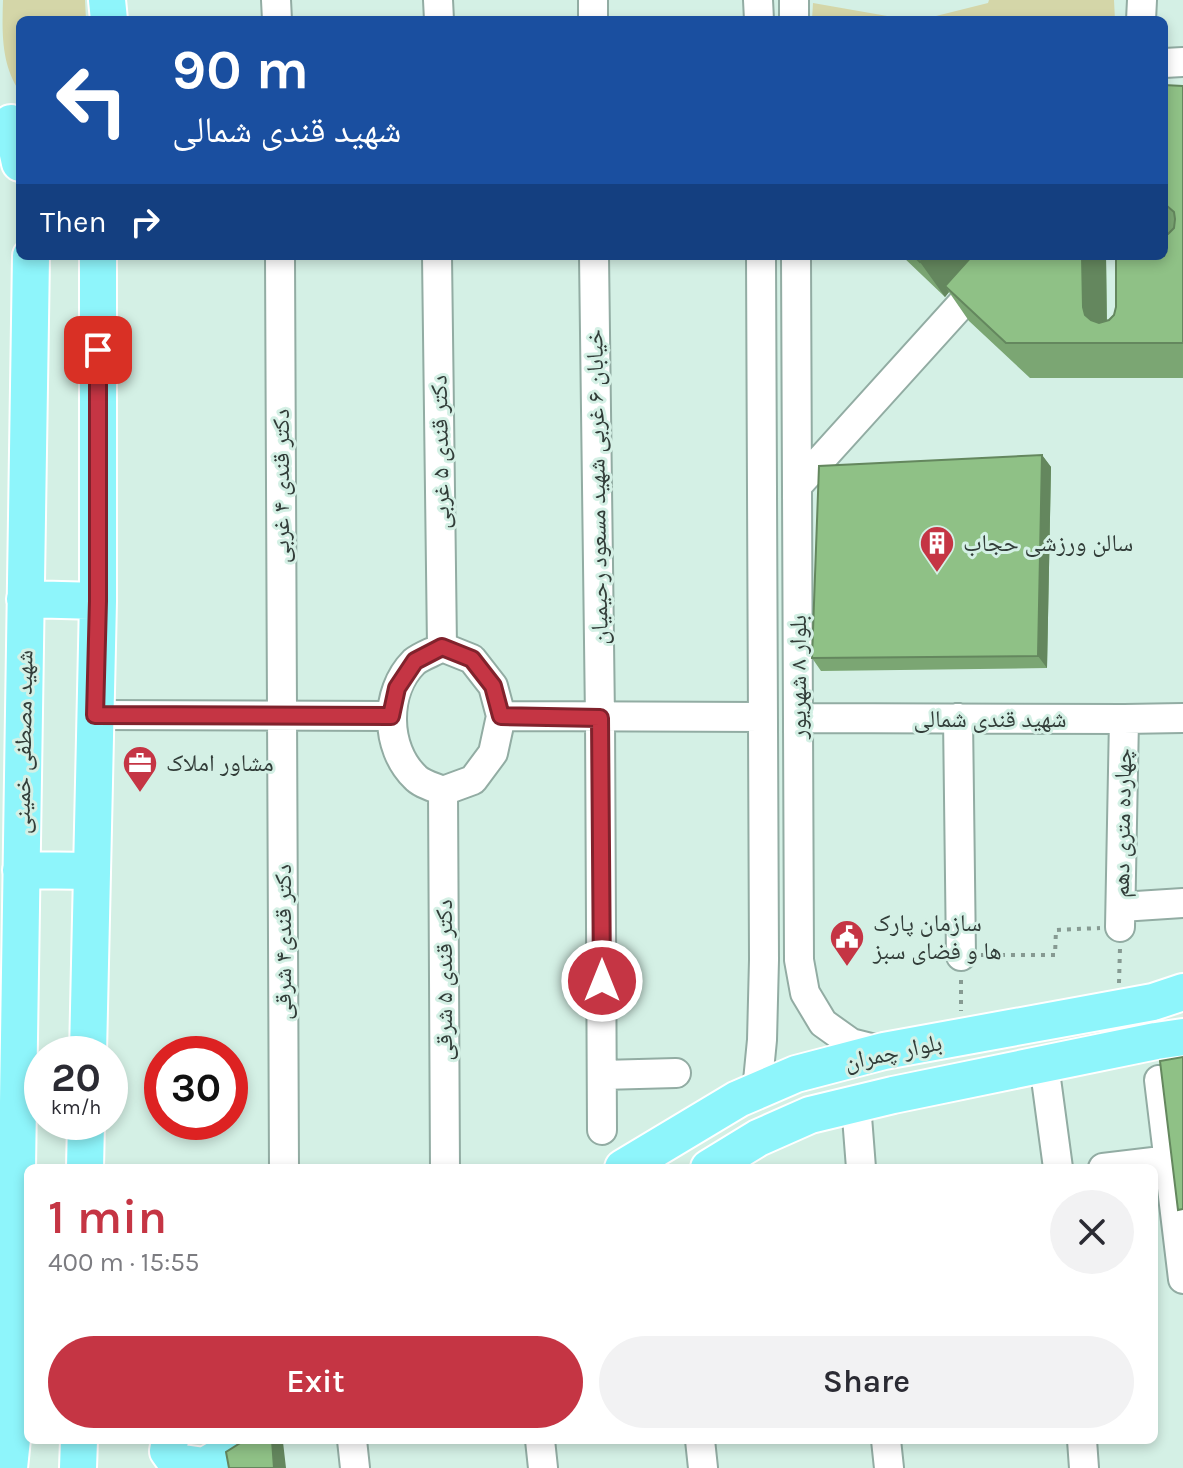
<!DOCTYPE html>
<html lang="en">
<head>
<meta charset="utf-8">
<style>
  body { margin:0; font-family:Karla,"Noto Naskh Arabic",sans-serif; background:#f2f2f3; color:#2b2b33; height:100vh; display:flex; flex-direction:column; font-size:30px; white-space:nowrap }
  * { box-sizing:border-box; margin:0 }
  p { font-size:26px; color:#7c7c81 }
  .icon { flex:none; width:44px; height:44px; fill:none; stroke:currentColor; stroke-width:2; stroke-linecap:round; stroke-linejoin:round }
  .map { position:relative; flex:1; overflow:hidden }
  .drawer { position:absolute; left:24px; top:1164px; width:1134px; height:280px; display:flex; flex-direction:column; background:#fff; border-radius:12px; box-shadow:0 4px 12px #0003 }
  .drawer>* { flex:none }
  .top-card { position:absolute; left:16px; top:16px; width:1152px; height:244px; border-radius:12px; box-shadow:0 4px 12px #0003; background:#1a4fa0; color:#fff; overflow:hidden }
  .speed { position:absolute; left:24px; top:1036px; display:flex; gap:16px; font-size:40px; font-weight:700; text-align:center }
  .speed>* { display:grid; place-content:center; width:104px; height:104px; border-radius:50%; background:#fff; box-shadow:0 4px 12px #0003; line-height:1 }
  .speed small { font-size:20px; font-weight:400 }
  .speed .limit { border:12px solid #d22; background:#fff; color:#111 }
  .pin { position:absolute; display:grid; place-items:center; width:68px; height:68px; color:#fff; margin:-34px; border-radius:16px; box-shadow:0 4px 12px #0006 }
  .me { position:absolute; width:88px; margin:-44px; rotate:0deg; stroke-linejoin:round; filter:drop-shadow(0 0 6px #0008) }
  .turn { display:flex; align-items:center; gap:28px; height:168px; padding:0 24px; font-size:36px }
  .turn .icon { width:104px; height:104px; stroke-width:2.5 }
  .turn b { display:block; font-size:56px; line-height:68px }
  .then { display:flex; align-items:center; height:76px; padding:0 24px; background:#0003; gap:16px; font-size:30px }
  .round { display:grid; place-items:center; flex:none; width:84px; height:84px; border-radius:42px; background:#f2f2f3 }
  .overview { display:flex; align-items:center; justify-content:space-between; height:136px; padding:0 24px }
  h1 { font-size:48px; font-weight:600; line-height:60px; color:#c53544 }
  .action { display:flex; gap:16px; margin-top:auto; padding:16px 24px }
  .action a { flex:1; height:92px; border-radius:48px; background:#c53544; color:#fff; font-size:32px; font-weight:600; line-height:92px; text-align:center }
  .action a+a { background:#f2f2f3; color:#2b2b33 }
  .map>svg:first-child { display:block }
  .green { fill:#d4d6a8 }
  .lines { fill:none; stroke-linecap:round; stroke-linejoin:round }
  .minor-casing { stroke:#92aca3; stroke-width:32 }
  .major-casing { stroke:#fff; stroke-width:40 }
  .path { stroke:#869a92; stroke-width:4; stroke-dasharray:4 6; stroke-linecap:butt }
  .minor { stroke:#fff; stroke-width:28 }
  .major { stroke:#8ef5fb; stroke-width:36 }
  .wall { fill:#7ba673 }
  .shaded-wall { fill:#64875e }
  .building { fill:#8fc186; stroke:#64875e; stroke-width:2 }
  .route-casing { stroke:#80222c; stroke-width:20 }
  .route { stroke:#c53544; stroke-width:14 }
  .labels { text-anchor:middle; stroke-width:6; stroke-linejoin:round; paint-order:stroke }
  .street-label { font-size:24px; fill:#323d39; stroke:#d4f0e5 }
  .poi-label { font-size:24px; fill:#323d39; stroke:#d4f0e5; text-anchor:start }
</style>
</head>
<body>
<div class="map">
<svg width="1183" height="1468" viewBox="0 0 1183 1468">
  <rect width="100%" height="100%" fill="#d4f0e5"/>
  <path class="green" d="M 3,0 L 85,0 L 86,20 L 20,20 L 20,92 C 1,65 2,32 3,0 Z
    M 989,0 L 1114,0 L 1115,20 L 920,20 L 988,3 Z
    M 813,3 L 910,20 L 812,20 Z"/>
  <g class="lines">
    <g class="minor-casing">
      <path id="minor" d="M 276,0 L 277,20
        M 438,0 L 439,20
        M 593,0 L 593,20
        M 758,0 L 759,20
        M 794,0 L 794,20
        M 1141,20 L 1142,0
        M 1164,63 L 1183,62
        M 280,256 L 284,1168
        M 437,256 L 442,647
        M 594,256 L 600,718 L 602,1130
        M 796,256 L 799,960 L 805,993 L 823,1023 L 851,1043 L 883,1051
        M 797,486 L 1005,256
        M 442,647 L 472,659 L 493,686 L 501,716 L 493,753 L 473,780 L 443,791 C 434,787 421,784 415,777 C 385,748 384,692 414,662 C 421,656 434,652 442,647 Z
        M 95,715 L 391,716
        M 501,716 L 763,717
        M 798,718 L 1124,719 L 1183,718
        M 958,718 L 961,956
        M 443,791 L 445,1168
        M 1121,907 L 1183,903
        M 1120,927 L 1124,719
        M 1044,1064 L 1058,1168
        M 602,1075 L 676,1073
        M 1159,1080 L 1183,1279
        M 757,1091 L 762,1040 L 764,960 L 761,256
        M 856,1104 L 861,1168
        M 1103,1168 L 1170,1160
        M 352,1440 L 355,1468
        M 540,1440 L 543,1468
        M 700,1440 L 703,1468
        M 886,1440 L 889,1468
        M 1082,1440 L 1084,1468"/>
    </g>
    <g class="major-casing">
      <path id="major" d="M 107,0 L 109,20
        M 11,123 L 20,163
        M 25,599 L 98,601
        M 21,870 L 92,871
        M 88,1054 L 98,601 L 98,256
        M 85,1168 L 86,1122
        M 623,1168 L 738,1099 L 796,1074 L 884,1051 L 1153,1002 L 1183,992
        M 709,1168 L 758,1138 L 810,1115 L 893,1095 L 1156,1041 L 1183,1037
        M 170,1440 L 168,1451 L 176,1462 L 204,1466
        M 9,1468 L 13,1429 L 31,256
        M 78,1468 L 79,1440
        M 201,1468 L 250,1440"/>
    </g>
    <path class="path" d="M 981,955 L 1055,955 L 1056,930 L 1100,928
      M 961,980 L 961,1011
      M 1119,983 L 1120,948"/>
    <use href="#minor" class="minor"/>
    <use href="#major" class="major"/>
  </g>
  <path class="wall" d="M 1164,85 L 1183,86 L 1183,378 L 1030,378 L 969,321 L 949,292 L 945,297 L 902,256 L 1106,256 L 1107,321 L 1109,320 L 1164,256 Z
    M 1042,455 L 1051,467 L 1047,668 L 821,671 L 812,658 Z"/>
  <path class="shaded-wall" d="M 926,256 L 982,256 L 945,286 L 949,292 L 945,297 L 920,262 Z
    M 1082,256 L 1106,256 L 1107,343 L 1085,315 L 1083,307 Z
    M 1042,455 L 1051,467 L 1047,668 L 1038,656 Z
    M 272,1440 L 282,1440 L 283,1442 L 286,1468 L 274,1468 Z"/>
  <path class="building" d="M 1164,85 L 1183,86 L 1183,343 L 1006,343 L 945,286 L 972,256 L 1082,256 L 1083,307 L 1085,315 L 1091,320 L 1099,323 L 1109,320 L 1114,315 L 1116,307 L 1116,256 L 1164,256 L 1164,235 L 1168,234 L 1174,228 L 1175,219 L 1174,212 L 1166,205 L 1164,204 Z
    M 914,256 L 926,256 L 920,262 Z
    M 1042,455 L 1038,656 L 812,658 L 819,466 Z
    M 1183,1057 L 1183,1209 L 1178,1210 L 1160,1061 Z
    M 245,1440 L 272,1440 L 274,1468 L 229,1468 L 226,1452 Z"/>
  <g class="lines">
    <g class="route-casing">
      <path id="route" d="M 98,350 L 98,601 L 95,715 L 391,716 L 397,688 L 415,661 L 442,647 L 472,659 L 493,686 L 501,716 L 600,718 L 602,981"/>
    </g>
    <use href="#route" class="route"/>
  </g>
  <defs>
    <g id="building-pin" transform="scale(1.8)"><path d="M0 17L-7.5 6A9.5 9.5 0 1 1 7.5 6Z" fill="#c53544" stroke="#d4f0e5"/><path d="M-4-6H4V6H1V3H-1V6H-4ZM-2.5-4.3h1.7v1.8h-1.7ZM.8-4.3h1.7v1.8H.8ZM-2.5-1h1.7V.8h-1.7ZM.8-1h1.7V.8H.8Z" fill="#fff"/></g>
    <g id="office-pin" transform="scale(1.8)"><path d="M0 17L-7.5 6A9.5 9.5 0 1 1 7.5 6Z" fill="#c53544" stroke="#d4f0e5"/><path d="M-6-3h4V-5.5h4V-3h4V5H-6ZM-1-4.5V-3h2v-1.5ZM-6 0V1H6V0Z" fill="#fff"/></g>
    <g id="civic-pin" transform="scale(1.8)"><path d="M0 17L-7.5 6A9.5 9.5 0 1 1 7.5 6Z" fill="#c53544" stroke="#d4f0e5"/><path d="M-.6-6.5H3V-4.5H.6V-3L4-1V1h2V6H-6V1h2V-1L-.6-3ZM-1.2 2.5V6h2.4V2.5Z" fill="#fff"/></g>
  </defs>
  <g fill-rule="evenodd">
    <use href="#building-pin" x="937" y="543"/>
    <use href="#office-pin" x="140" y="763"/>
    <use href="#civic-pin" x="847" y="937"/>
  </g>
  <g class="labels">
    <g class="street-label">
      <text transform="translate(440 452) rotate(-91)" y="8">دکتر قندی ۵ غربی</text>
      <text transform="translate(281 486) rotate(-90)" y="8">دکتر قندی ۴ غربی</text>
      <text transform="translate(597 487) rotate(-91)" y="8">خیابان ۶ غربی شهید مسعود رحیمیان</text>
      <text transform="translate(798 677) rotate(-90)" y="8">بلوار ۸ شهریور</text>
      <text x="990" y="727">شهید قندی شمالی</text>
      <text transform="translate(23 742) rotate(-89)" y="8">شهید مصطفی خمینی</text>
      <text transform="translate(1122 823) rotate(-89)" y="8">چهارده متری دهم</text>
      <text transform="translate(283 942) rotate(-90)" y="8">دکتر قندی۴ شرقی</text>
      <text transform="translate(444 980) rotate(-90)" y="8">دکتر قندی ۵ شرقی</text>
      <text transform="translate(893 1052) rotate(-12)" y="8">بلوار چمران</text>
    </g>
    <g class="poi-label">
      <text x="963" y="551">سالن ورزشی حجاب</text>
      <text x="166" y="771">مشاور املاک</text>
      <text x="873" y="931">سازمان پارک<tspan x="873" dy="28">ها و فضای سبز</tspan></text>
    </g>
  </g>
</svg>
<div class="speed"><div>20<small>km/h</small></div><div class="limit">30</div></div>
<div class="pin" style="left:98px;top:350px;background:#d93025"><svg class="icon" aria-label="arrive" viewBox="0 0 24 24"><path d="M6 21V4h12l-3 4 3 4H6"/></svg></div>
<svg class="me" style="left:602px;top:981px" viewBox="-20 -20 40 40"><circle r="17" fill="#c53544" stroke="#fff" stroke-width="3"/><path d="M0-11L8 9 0 5-8 9z" fill="#fff"/></svg>
<div class="top-card">
<div class="turn"><svg class="icon" aria-label="left" viewBox="0 0 24 24"><path d="M17 20v-9H6M10 6l-5 5 5 5"/></svg><div><b>90 m</b>شهید قندی شمالی</div></div>
<div class="then">Then<svg class="icon" aria-label="right" viewBox="0 0 24 24"><path d="M7 20v-9h11M14 6l5 5-5 5"/></svg></div>
</div>
<section class="drawer">
<div class="overview"><div><h1>1 min</h1><p>400 m · 15:55</p></div><a class="round"><svg class="icon" aria-label="close" viewBox="0 0 24 24"><path d="M6 6l12 12M18 6L6 18"/></svg></a></div>
<div class="action"><a>Exit</a><a>Share</a></div>
</section>
</div>
</body>
</html>
